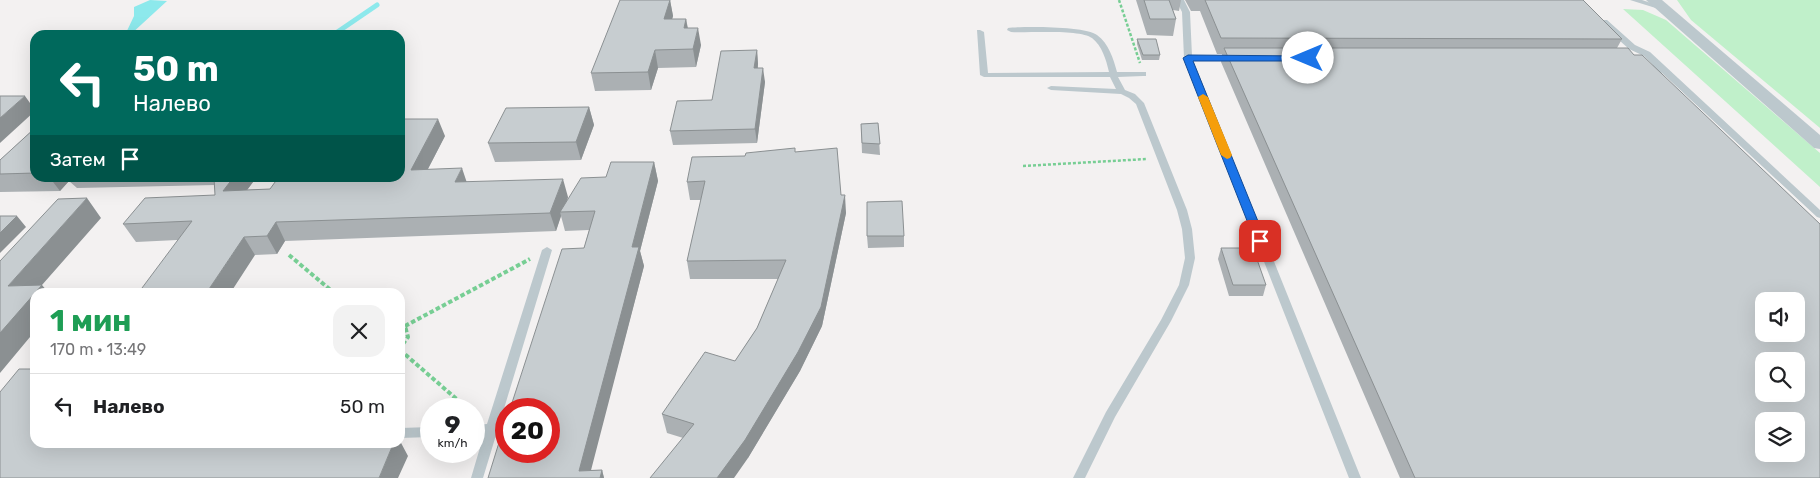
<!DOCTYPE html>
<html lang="ru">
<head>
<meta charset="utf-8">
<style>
  body { margin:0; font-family:Rubik,sans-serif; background:#f2f2f2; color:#202124; height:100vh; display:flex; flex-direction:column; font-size:19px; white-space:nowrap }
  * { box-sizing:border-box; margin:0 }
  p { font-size:16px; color:#757577 }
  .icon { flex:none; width:28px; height:28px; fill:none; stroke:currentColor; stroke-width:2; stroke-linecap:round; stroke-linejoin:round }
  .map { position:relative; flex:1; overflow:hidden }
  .sheet { position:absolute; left:30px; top:288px; width:375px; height:160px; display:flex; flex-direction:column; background:#fff; border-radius:15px; box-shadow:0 5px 20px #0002 }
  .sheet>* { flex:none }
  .guide { position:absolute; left:30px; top:30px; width:375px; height:152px; border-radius:15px; box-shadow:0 5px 20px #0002; background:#00695c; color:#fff; overflow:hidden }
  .tools { position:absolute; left:1755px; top:292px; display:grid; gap:10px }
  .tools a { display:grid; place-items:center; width:50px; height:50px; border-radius:10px; background:#fff; box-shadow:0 5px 20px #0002; font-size:25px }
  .speed { position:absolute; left:420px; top:398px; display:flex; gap:10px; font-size:25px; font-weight:700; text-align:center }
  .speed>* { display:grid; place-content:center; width:65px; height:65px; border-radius:50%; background:#fff; box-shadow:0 5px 20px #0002; line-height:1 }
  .speed small { font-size:12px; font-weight:400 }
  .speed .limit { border:8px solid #d22; background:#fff; color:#111 }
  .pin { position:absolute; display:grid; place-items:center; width:42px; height:42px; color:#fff; margin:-21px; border-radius:10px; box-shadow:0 2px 8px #0006 }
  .me { position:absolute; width:55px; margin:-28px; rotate:270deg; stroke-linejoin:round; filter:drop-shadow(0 0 4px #0008) }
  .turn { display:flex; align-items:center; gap:18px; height:105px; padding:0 20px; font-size:22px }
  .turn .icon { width:65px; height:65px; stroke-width:2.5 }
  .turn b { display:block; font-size:35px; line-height:42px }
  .then { display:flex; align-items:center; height:48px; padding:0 20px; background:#0003; gap:10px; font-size:19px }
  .round { display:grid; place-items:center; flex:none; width:52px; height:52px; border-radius:15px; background:#f2f2f2 }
  .overview { display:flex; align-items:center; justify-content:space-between; height:85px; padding:0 20px }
  h1 { font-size:30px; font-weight:700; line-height:38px; color:#1e9e55 }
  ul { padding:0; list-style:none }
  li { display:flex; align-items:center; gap:15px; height:65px; padding:0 20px; border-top:1px solid #e0e0e0 }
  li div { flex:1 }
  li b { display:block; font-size:19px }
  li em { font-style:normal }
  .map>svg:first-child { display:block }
  .green { fill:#c0f0ca }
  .water { fill:#8de9ec }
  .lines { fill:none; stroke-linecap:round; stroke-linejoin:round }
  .stream { stroke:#8de9ec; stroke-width:5 }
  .path-far1 { stroke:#77ce94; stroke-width:2.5; stroke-dasharray:3 2; stroke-linecap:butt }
  .path { stroke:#77ce94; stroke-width:4; stroke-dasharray:4.5 2.5; stroke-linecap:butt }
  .service { fill:#bcc8cd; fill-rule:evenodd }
  .minor { fill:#bcc8cd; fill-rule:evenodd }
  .wall { fill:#abb0b3 }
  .shaded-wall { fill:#8b9092 }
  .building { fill:#c7cdd0; stroke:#8b9092; fill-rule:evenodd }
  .route { fill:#1a73e8; stroke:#114b97 }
  .slow { fill:#f59e0b }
</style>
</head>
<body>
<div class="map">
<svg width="1820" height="478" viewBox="0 0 1820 478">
  <rect width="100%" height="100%" fill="#f3f1f1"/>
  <path class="green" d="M 1677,0 L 1820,0 L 1820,128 L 1691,20 Z
    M 1623,9 L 1643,10 L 1666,20 L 1820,153 L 1820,187 Z"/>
  <path class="water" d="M 150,0 L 167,1 L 130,35 L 125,35 L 134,16 L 134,7 Z"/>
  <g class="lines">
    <path class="stream" d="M 333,35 L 377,5"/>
    <path class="path-far1" d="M 1119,0 L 1140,63
      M 1023,166 L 1147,159"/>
    <path class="path" d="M 289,255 L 333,292
      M 400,325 L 405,326 L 408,337 L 400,348
      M 405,326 L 530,259
      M 400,350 L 468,409"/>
    <path class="service" d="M 1176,0 L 1184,0 L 1190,12 L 1192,56 L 1234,56 L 1238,58 L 1234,60 L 1193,60 L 1361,478 L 1349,478 L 1184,58 L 1182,12 Z
      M 1630,0 L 1642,0 L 1666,8 L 1662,10 Z
      M 1601,20 L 1607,20 L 1635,45 L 1650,52 L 1820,210 L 1820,218 L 1817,217 L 1662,73 L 1642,67 L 1641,65 L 1645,63 L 1653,65 L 1644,56 L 1629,49 L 1601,24 Z
      M 1008,28 C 1023,26 1086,26 1097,35 C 1109,44 1113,58 1117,72 L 1146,72 L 1146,76 L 1143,76 L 1118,77 L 1125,90 L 1135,94 L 1144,103 L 1187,210 L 1192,229 L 1195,258 L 1189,285 L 1171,321 L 1115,417 L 1085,478 L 1073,478 L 1106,412 L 1161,320 L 1179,285 L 1185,258 L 1182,229 L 1177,210 L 1136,104 L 1129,98 L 1121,94 L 1051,90 L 1047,88 L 1051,86 L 1116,89 L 1110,77 L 984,77 L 980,75 L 977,30 L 980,30 L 984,32 L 988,73 L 1109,72 C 1106,59 1102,46 1092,38 C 1080,29 1027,33 1011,32 L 1007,30 Z
      M 547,247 L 552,250 L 483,478 L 471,478 L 484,434 L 474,435 L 474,425 L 487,424 L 542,250 Z
      M 431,427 L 431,437 L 400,438 L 400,428 Z"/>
    <path class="minor" d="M 1646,0 L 1662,0 L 1820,135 L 1820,149 L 1814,148 Z"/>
  </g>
  <path class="wall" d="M 670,0 L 673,16 L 672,19 L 686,19 L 688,28 L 701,45 L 696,67 L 658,68 L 651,90 L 595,91 L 591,73 Z
    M 1136,0 L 1181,0 L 1179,11 L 1173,10 L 1176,19 L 1173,36 L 1147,35 Z
    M 1185,0 L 1583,0 L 1622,39 L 1617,48 L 1820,478 L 1400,478 L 1221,62 L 1222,54 L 1217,54 L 1200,11 L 1191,11 Z
    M 1137,39 L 1160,55 L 1159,60 L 1142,60 L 1137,44 Z
    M 757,50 L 758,64 L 758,68 L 765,82 L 757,143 L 673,145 L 670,131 L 712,100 Z
    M 589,107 L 594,125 L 581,160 L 495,162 L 488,143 Z
    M 878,123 L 880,155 L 862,153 L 861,124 Z
    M 35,128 L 35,178 L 256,178 L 247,190 L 270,189 L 445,136 L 428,169 L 467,182 L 568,197 L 567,201 L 606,177 L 654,162 L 658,181 L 640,251 L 644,266 L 590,470 L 602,470 L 604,478 L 488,478 L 584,248 L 589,230 L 565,231 L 561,216 L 556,231 L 285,241 L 277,254 L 255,255 L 177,240 L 136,242 L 123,224 L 215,195 L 215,185 L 77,188 L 69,181 L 60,191 L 0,192 L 0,160 Z
    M 795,152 L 841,195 L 846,213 L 822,326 L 800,371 L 748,458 L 667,433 L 662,414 L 735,361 L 757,328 L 778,279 L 690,279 L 687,261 L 701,200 L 690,200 L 687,182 L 745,156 Z
    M 867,236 L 904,236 L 904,247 L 868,248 Z
    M 1221,248 L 1266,285 L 1263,296 L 1229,296 L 1218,259 Z"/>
  <path class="shaded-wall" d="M 670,0 L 673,16 L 667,37 L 664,19 Z
    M 686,19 L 689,37 L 684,28 Z
    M 698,28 L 701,45 L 696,67 L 693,49 Z
    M 655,50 L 658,68 L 651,90 L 648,72 Z
    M 757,50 L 758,64 L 756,82 L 754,68 Z
    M 763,68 L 765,82 L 757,143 L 755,129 Z
    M 25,96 L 35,110 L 35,111 L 0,143 L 0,118 Z
    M 589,107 L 594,125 L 581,160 L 576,142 Z
    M 438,119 L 445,136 L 418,188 L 411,170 Z
    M 654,162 L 658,181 L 640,251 L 644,266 L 589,478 L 579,471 L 632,247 Z
    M 462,168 L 468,186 L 455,182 Z
    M 50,178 L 67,178 L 69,181 L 60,191 Z
    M 233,178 L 256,178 L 233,209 L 223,191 Z
    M 563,179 L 568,197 L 563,212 L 560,212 L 561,216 L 556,231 L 550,213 Z
    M 845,195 L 846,213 L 822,326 L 800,371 L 748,458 L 734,478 L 717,478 Z
    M 87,198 L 101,218 L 42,285 L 48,292 L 35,292 L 35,331 L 0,373 L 0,333 L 8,286 Z
    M 17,216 L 26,227 L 0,253 L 0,233 Z
    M 276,222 L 285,241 L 277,254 L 267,236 Z
    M 244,237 L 255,255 L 231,292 L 207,292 Z
    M 400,441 L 408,456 L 398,478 L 379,478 L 394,442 L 400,442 Z
    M 78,442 L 109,442 L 77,444 Z
    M 602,470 L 604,478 L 600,478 Z"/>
  <path class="building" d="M 620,0 L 670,0 L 664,19 L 686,19 L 684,28 L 698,28 L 693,49 L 655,50 L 648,72 L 591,73 Z
    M 1144,0 L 1169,0 L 1176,19 L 1150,19 Z
    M 1205,0 L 1583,0 L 1622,39 L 1221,38 Z
    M 1137,39 L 1156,39 L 1160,55 L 1143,55 Z
    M 1224,48 L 1628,48 L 1634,55 L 1642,55 L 1820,224 L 1820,478 L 1415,478 ZM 1764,301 L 1796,301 L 1796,334 L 1764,334 ZM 1764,361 L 1796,361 L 1796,394 L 1764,394 ZM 1764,421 L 1796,421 L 1796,454 L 1764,454 Z
    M 757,50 L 754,68 L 763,68 L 755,129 L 670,131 L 677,101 L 712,100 L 721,51 Z
    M 0,96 L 25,96 L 0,118 Z
    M 589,107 L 576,142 L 488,143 L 506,108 Z
    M 400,119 L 438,119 L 411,170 L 462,168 L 455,182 L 563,179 L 550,213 L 276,222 L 267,236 L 244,237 L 207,292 L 139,292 L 192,221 L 123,224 L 145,198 L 215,195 L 214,178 L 233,178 L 223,191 L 270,189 L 278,178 L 400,178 Z
    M 878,123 L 880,144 L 862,143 L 861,124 Z
    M 35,128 L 35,173 L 0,174 L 0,160 Z
    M 795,148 L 795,152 L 837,148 L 841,195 L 845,195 L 821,307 L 798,352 L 745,440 L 717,478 L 650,478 L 694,424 L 662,414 L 705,352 L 735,361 L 757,328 L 786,260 L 687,261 L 705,181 L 687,182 L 692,157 L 745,156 L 746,153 Z
    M 611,162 L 654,162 L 632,247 L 639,247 L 579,471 L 602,470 L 600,478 L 488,478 L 506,420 L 506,451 L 549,451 L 549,409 L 510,409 L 562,249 L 584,248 L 595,211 L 560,212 L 581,178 L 606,177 Z
    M 87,198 L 8,286 L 42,285 L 0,333 L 0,261 L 58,199 Z
    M 902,201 L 904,236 L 867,236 L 867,202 Z
    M 0,216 L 17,216 L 0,233 Z
    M 1221,248 L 1253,248 L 1266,285 L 1233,285 Z
    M 19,369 L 35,369 L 35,442 L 78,442 L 77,444 L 121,442 L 394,442 L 379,478 L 0,478 L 0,392 Z"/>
  <path class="route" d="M 1188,55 L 1308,56 L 1312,58 L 1308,61 L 1193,61 L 1266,241 L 1264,243 L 1260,244 L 1255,241 L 1183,58 Z"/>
  <path class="slow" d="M 1203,94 L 1208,97 L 1232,155 L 1230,158 L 1227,159 L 1221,155 L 1198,97 Z"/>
</svg>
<div class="tools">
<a><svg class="icon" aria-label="sound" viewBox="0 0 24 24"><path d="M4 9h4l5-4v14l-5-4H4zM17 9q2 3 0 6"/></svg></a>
<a><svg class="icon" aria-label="search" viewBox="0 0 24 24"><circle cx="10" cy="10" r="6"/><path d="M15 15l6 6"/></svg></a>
<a><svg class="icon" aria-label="layers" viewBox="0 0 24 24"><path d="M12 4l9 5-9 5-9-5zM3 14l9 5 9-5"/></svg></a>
</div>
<div class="speed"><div>9<small>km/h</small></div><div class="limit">20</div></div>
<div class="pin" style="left:1260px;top:241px;background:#d93025"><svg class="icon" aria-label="arrive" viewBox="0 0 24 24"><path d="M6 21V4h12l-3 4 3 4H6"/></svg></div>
<svg class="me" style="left:1308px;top:58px" viewBox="-20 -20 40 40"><circle r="19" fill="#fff"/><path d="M0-13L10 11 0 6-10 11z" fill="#1a73e8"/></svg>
<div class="guide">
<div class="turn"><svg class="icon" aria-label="left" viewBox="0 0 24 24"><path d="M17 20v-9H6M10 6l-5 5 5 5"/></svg><div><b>50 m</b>Налево</div></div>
<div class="then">Затем<svg class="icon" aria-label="arrive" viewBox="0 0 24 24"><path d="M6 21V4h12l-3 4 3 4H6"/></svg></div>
</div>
<section class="sheet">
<div class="overview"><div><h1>1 мин</h1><p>170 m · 13:49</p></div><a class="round"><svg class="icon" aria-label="close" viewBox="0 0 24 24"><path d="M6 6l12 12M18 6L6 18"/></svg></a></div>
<ul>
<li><svg class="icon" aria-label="left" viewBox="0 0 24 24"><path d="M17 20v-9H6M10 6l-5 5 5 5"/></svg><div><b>Налево</b></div><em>50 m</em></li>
</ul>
</section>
</div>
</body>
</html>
